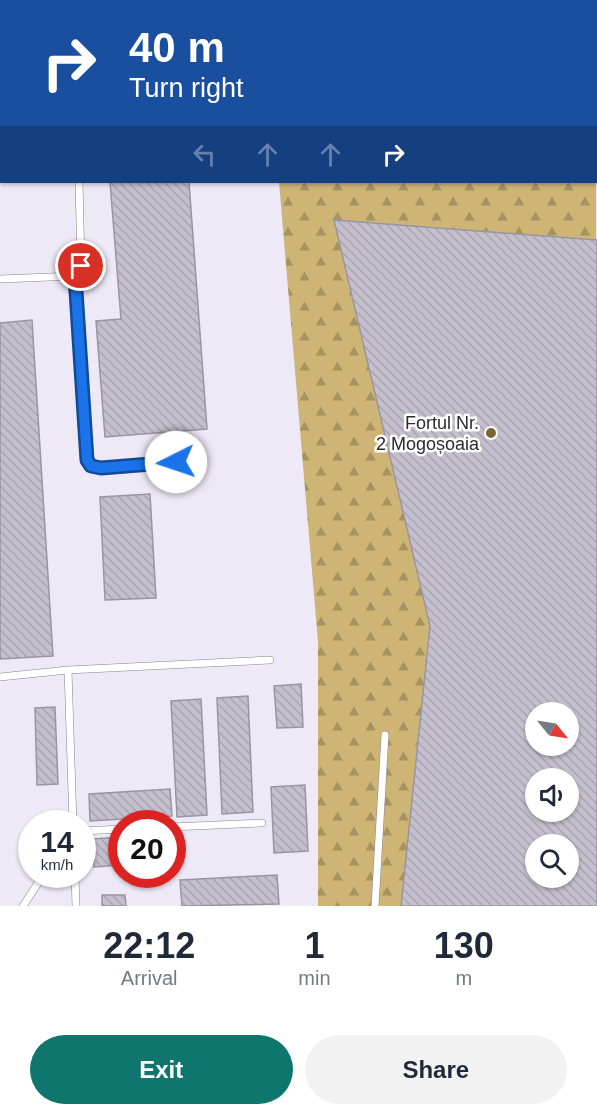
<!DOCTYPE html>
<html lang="en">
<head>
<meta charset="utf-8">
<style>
  body { margin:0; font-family:Helvetica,sans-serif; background:#f2f2f3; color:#1f2937; height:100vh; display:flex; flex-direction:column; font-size:22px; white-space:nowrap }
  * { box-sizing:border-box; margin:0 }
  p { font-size:20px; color:#747a83 }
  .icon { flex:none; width:33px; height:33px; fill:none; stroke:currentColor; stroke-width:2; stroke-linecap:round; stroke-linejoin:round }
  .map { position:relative; height:906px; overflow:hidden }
  .drawer { display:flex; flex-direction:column; background:#fff; flex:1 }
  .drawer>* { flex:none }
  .hud { position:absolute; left:0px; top:0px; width:597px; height:183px; box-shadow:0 2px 4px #0004; background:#1a4fa0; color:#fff; overflow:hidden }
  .needle { width:39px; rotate:120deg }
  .fabs { position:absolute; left:525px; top:702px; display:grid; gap:12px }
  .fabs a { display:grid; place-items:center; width:54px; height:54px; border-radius:50%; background:#fff; box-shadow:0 2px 4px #0004; font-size:30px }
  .speed { position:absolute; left:18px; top:810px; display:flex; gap:12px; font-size:30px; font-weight:700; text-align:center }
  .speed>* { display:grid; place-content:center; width:78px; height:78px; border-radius:50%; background:#fff; box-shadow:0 2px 4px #0004; line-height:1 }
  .speed small { font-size:15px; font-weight:400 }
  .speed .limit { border:9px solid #d22; background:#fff; color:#111 }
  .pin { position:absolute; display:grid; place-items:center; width:51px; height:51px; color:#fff; margin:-26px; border:3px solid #fff; border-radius:50%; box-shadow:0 2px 6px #0007 }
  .me { position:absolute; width:66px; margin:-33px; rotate:266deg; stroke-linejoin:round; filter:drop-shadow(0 0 4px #0008) }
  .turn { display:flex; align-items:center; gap:21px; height:126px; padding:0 30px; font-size:27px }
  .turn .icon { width:78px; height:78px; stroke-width:2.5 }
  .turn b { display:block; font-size:42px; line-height:51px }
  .lanes { display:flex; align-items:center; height:57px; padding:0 30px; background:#0003; justify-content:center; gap:30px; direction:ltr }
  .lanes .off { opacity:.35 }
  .eta { display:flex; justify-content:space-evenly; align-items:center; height:102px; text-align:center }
  .eta b { font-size:36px; font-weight:600; line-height:42px }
  .cta { display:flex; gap:12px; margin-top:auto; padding:12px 30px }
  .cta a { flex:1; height:69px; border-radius:36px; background:#0f766e; color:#fff; font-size:24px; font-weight:600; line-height:69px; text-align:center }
  .cta a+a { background:#f2f2f3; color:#1f2937 }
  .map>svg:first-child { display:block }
  .forest { fill:url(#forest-firs); fill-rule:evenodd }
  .building { fill:url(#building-back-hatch); stroke:#9995a1; stroke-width:1.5; fill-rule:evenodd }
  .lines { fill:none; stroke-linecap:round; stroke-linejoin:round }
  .service-casing { stroke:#87838f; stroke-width:8 }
  .service { stroke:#fff; stroke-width:7 }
  .route-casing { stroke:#114b97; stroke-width:15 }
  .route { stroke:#1a73e8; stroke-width:10 }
  .poi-dot { fill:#7a6735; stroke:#fff; stroke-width:2 }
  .labels { text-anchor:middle; stroke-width:5; stroke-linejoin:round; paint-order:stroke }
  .poi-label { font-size:18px; fill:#2c2a2f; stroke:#fff; text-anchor:end }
</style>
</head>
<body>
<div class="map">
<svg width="597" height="906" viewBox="0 0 597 906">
  <defs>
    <pattern id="forest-firs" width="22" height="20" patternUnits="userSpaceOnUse" patternTransform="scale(1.5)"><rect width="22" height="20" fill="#ceb475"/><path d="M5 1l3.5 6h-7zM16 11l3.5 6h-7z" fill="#a79360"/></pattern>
    <pattern id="building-back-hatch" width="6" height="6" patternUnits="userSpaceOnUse" patternTransform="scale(1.5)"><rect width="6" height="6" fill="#c4bfcc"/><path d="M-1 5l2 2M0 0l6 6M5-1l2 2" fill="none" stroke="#a9a4b0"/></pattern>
  </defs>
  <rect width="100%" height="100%" fill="#eee9f7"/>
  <path class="forest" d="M 596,174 L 597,906 L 318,906 L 318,642 L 279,182 L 596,182 ZM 536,712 L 568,712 L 568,746 L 536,746 ZM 536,778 L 568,778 L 568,812 L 536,812 ZM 536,844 L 568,844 L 568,878 L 536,878 Z"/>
  <path class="building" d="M 596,49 L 597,49 L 597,79 L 596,79 Z
    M 110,182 L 189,182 L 207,429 L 105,437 L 96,321 L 121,319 Z
    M 334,220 L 597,240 L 597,906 L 401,906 L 430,626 ZM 536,712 L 568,712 L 568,746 L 536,746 ZM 536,778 L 568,778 L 568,812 L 536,812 ZM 536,844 L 568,844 L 568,878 L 536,878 Z
    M 32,320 L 53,656 L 0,659 L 0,323 Z
    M 150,494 L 156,598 L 105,600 L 100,497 Z
    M 301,684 L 303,727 L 277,728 L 274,686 Z
    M 248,696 L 253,812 L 222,814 L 217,698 Z
    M 201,699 L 207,815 L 177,817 L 171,701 Z
    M 55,707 L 58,784 L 37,785 L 35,708 Z
    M 305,785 L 308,851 L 274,853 L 271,787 Z
    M 170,789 L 172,816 L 90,821 L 89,794 Z
    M 172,834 L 176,862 L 172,862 Z
    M 122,837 L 122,865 L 94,867 L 92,839 Z
    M 277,875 L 279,904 L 182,906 L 180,880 Z
    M 102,895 L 125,895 L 126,906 L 102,906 Z"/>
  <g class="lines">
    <g class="service-casing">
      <path id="service" d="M 406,0 L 406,2
        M 204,2 L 205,0
        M 79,182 L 81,265 L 75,276 L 87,460 L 91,466 L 101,468 L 176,462
        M 0,279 L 75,276
        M 68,670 L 73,824
        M 0,677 L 68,670 L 270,660
        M 172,827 L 262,823
        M 82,831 L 122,829
        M 75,874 L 76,906
        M 23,906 L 44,874
        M 375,906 L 385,735"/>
    </g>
    <use href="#service" class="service"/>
  </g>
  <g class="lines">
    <g class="route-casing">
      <path id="route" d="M 81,266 L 75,276 L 87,460 L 91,466 L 101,468 L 176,462"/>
    </g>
    <use href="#route" class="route"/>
  </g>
  <circle class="poi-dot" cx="491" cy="433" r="6"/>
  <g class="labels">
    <g class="poi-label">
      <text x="479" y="429">Fortul Nr.<tspan x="479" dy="21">2 Mogoșoaia</tspan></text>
    </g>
  </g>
</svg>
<div class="fabs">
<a><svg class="needle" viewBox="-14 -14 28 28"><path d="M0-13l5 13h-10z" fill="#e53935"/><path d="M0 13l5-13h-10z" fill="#747a83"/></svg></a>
<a><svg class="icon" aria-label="sound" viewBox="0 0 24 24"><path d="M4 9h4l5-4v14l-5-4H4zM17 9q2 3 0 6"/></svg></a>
<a><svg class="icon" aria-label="search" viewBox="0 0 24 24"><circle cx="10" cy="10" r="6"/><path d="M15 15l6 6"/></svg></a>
</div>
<div class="speed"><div>14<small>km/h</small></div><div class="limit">20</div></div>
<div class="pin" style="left:81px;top:266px;background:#d93025"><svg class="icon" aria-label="arrive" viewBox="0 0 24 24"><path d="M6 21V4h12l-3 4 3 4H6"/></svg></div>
<svg class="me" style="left:176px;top:462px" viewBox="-20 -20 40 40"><circle r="19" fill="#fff"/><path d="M0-13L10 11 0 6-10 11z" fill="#1a73e8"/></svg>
<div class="hud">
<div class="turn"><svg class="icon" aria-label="right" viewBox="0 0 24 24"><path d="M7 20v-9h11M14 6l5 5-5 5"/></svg><div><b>40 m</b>Turn right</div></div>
<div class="lanes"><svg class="icon off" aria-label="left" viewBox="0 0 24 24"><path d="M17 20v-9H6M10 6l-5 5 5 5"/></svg><svg class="icon off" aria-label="ahead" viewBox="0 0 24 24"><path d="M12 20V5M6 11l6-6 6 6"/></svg><svg class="icon off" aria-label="ahead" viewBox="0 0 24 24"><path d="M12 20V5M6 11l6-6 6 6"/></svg><svg class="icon" aria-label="right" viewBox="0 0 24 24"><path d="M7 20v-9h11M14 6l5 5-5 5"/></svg></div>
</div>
</div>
<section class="drawer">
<div class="eta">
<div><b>22:12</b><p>Arrival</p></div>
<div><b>1</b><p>min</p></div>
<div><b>130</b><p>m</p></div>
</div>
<div class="cta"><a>Exit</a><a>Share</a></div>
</section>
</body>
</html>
